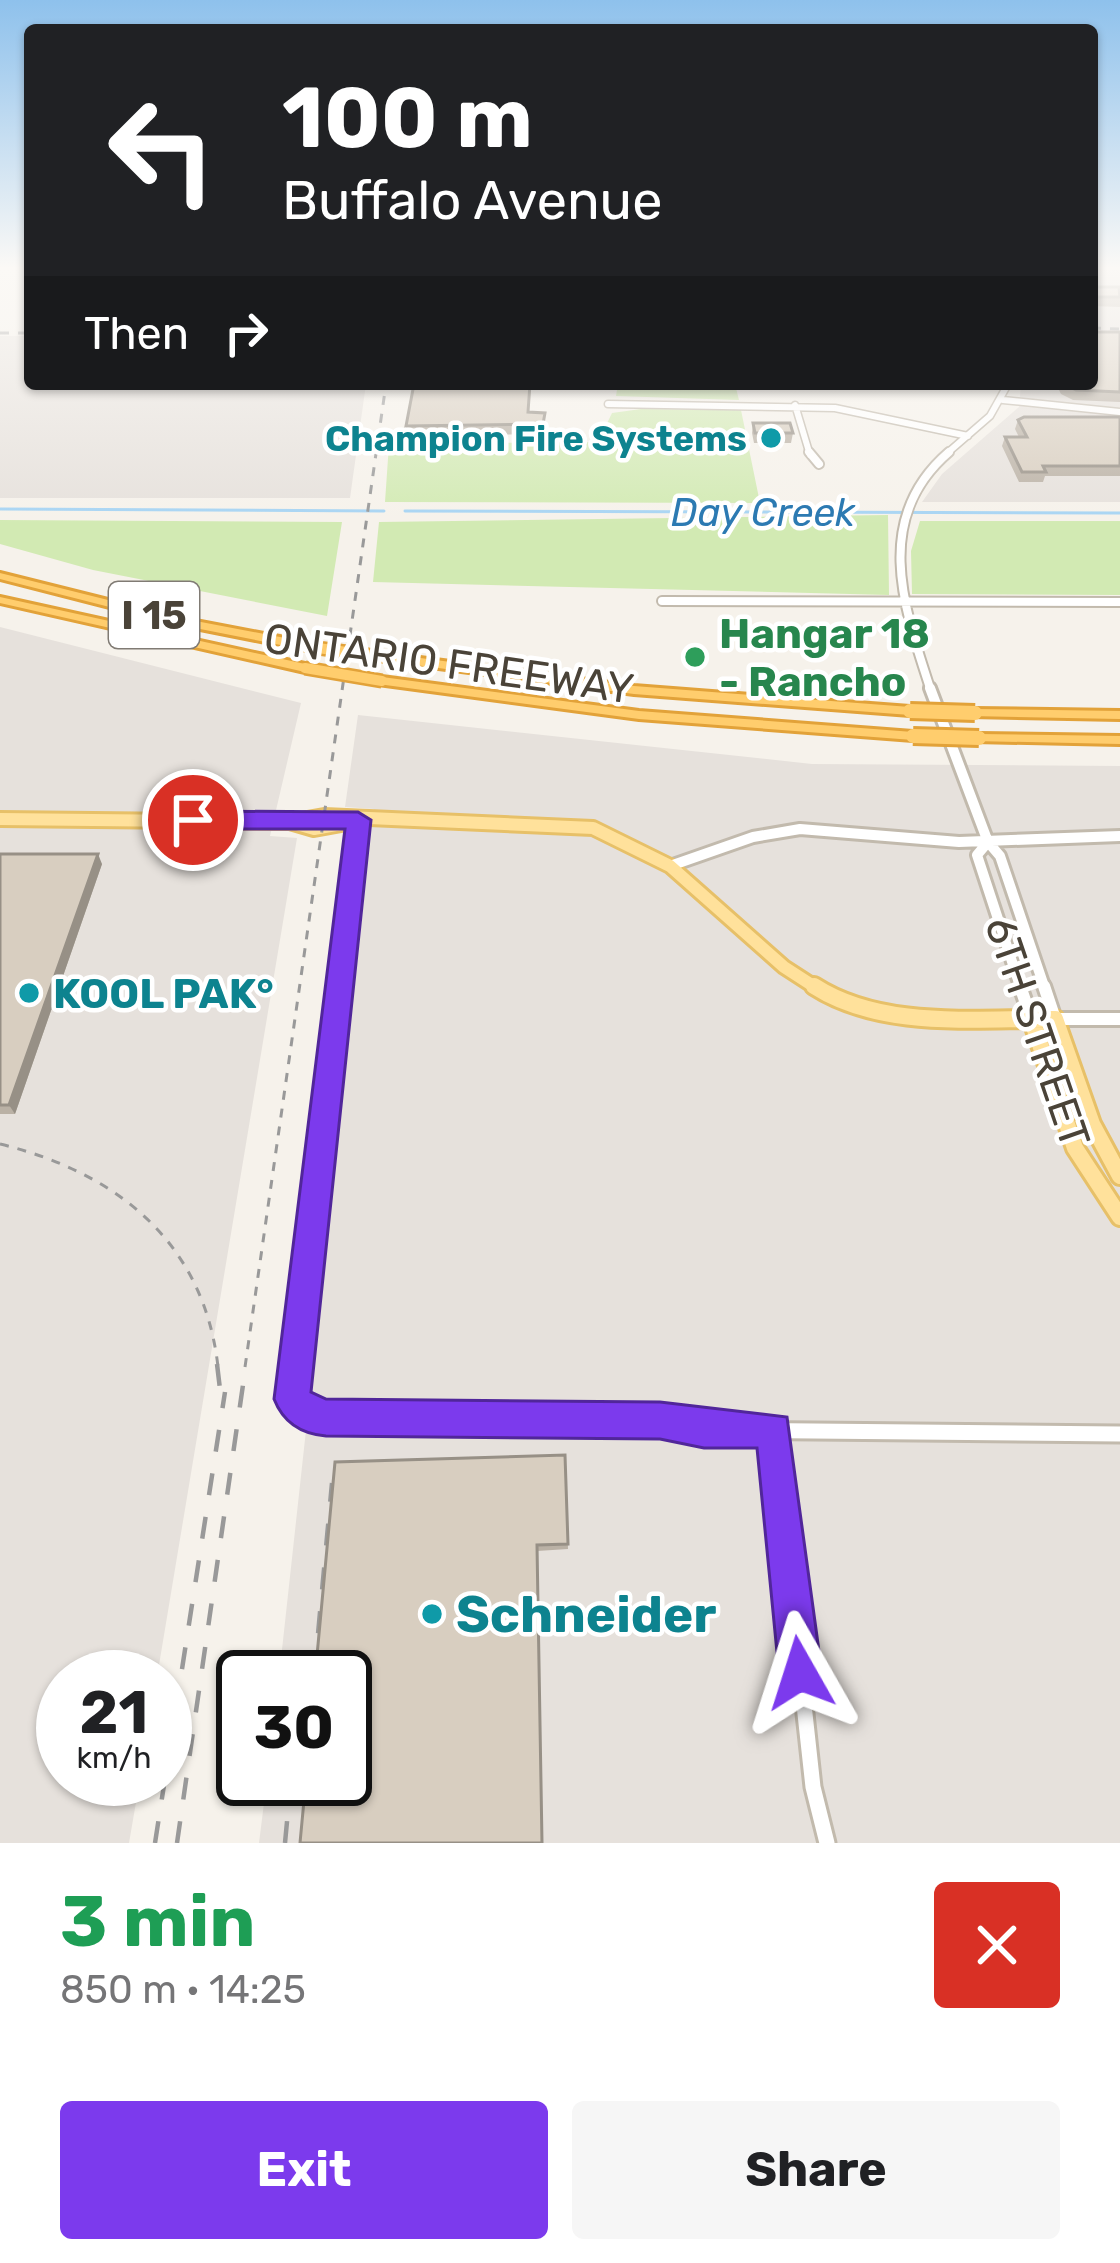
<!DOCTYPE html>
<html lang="en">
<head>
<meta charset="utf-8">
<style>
  body { margin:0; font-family:Rubik,sans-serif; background:#f6f6f6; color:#202124; height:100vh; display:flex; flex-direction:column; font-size:45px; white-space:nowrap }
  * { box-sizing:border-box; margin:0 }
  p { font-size:39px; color:#757577 }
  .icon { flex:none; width:66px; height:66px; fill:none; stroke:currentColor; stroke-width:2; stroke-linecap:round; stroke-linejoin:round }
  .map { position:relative; height:1843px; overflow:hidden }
  .side { display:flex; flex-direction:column; background:#fff; flex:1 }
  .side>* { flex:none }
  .guide { position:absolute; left:24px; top:24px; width:1074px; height:366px; border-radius:12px; box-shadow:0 3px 9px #0004; background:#202124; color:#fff; overflow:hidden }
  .speed { position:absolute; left:36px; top:1650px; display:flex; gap:24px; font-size:60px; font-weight:700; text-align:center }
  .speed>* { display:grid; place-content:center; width:156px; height:156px; border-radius:50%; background:#fff; box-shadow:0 3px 9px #0004; line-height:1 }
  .speed small { font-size:30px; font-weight:400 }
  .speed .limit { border:6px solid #111; border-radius:18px; background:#fff; color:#111 }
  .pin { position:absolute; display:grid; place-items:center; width:102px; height:102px; color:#fff; margin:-51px; border:6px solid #fff; border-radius:50%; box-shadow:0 3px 12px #0007 }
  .me { position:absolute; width:132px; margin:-66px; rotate:354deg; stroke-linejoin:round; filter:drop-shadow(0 0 9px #0008) }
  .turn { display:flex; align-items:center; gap:42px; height:252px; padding:0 60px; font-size:54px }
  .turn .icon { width:156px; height:156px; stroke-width:2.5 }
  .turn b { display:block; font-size:84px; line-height:102px }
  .then { display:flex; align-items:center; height:114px; padding:0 60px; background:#0003; gap:24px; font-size:45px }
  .round { display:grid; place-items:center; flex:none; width:126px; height:126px; border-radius:12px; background:#f6f6f6 }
  .headline { display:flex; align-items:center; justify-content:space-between; height:204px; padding:0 60px }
  h1 { font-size:72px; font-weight:700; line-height:90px; color:#1e9e55 }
  .primary-button { display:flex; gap:24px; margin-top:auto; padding:24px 60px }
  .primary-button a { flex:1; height:138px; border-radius:12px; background:#7c3aed; color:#fff; font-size:48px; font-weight:700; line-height:138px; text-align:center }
  .primary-button a+a { background:#f6f6f6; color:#202124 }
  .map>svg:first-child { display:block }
  .industrial { fill:#e6e1dc }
  .green { fill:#d2eab3 }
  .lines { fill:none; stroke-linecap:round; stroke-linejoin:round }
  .stream { stroke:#a7d4f3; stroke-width:3 }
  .minor-far4-casing { stroke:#c2baad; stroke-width:9 }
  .minor-far3-casing { stroke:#c2baad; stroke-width:12 }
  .minor-far2-casing { stroke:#c2baad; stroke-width:16 }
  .minor-far1-casing { stroke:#c2baad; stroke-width:18 }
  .minor-casing { stroke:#c2baad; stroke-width:21 }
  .major-far1-casing { stroke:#e7c068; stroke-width:18 }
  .major-casing { stroke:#e7c068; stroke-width:22 }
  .highway-casing { stroke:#e2a239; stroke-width:6 }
  .minor-far4 { stroke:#fff; stroke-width:6 }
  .minor-far3 { stroke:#fff; stroke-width:8 }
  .minor-far2 { stroke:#fff; stroke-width:10 }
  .minor-far1 { stroke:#fff; stroke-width:12 }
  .minor { stroke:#fff; stroke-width:15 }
  .major-far1 { stroke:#ffe19b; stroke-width:12 }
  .major { stroke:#ffe19b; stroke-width:16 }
  .highway { fill:#ffcd6d; fill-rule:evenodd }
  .rail-far1 { stroke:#999; stroke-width:3; stroke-dasharray:9 9; stroke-linecap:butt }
  .rail { stroke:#999; stroke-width:4.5; stroke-dasharray:22 22; stroke-linecap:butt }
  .highway-bridge-far1-casing { stroke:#e2a239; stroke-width:15; stroke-linecap:butt }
  .highway-bridge-casing { stroke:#e2a239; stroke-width:20; stroke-linecap:butt }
  .highway-bridge-far1 { stroke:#ffcd6d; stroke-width:10 }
  .highway-bridge { stroke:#ffcd6d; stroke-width:14 }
  .wall { fill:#bab1a5 }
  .shaded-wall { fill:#979086 }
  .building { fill:#d8cec0; stroke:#979086; stroke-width:3 }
  .route { fill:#7c3aed; stroke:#51269a; stroke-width:3 }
  .culture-dot { fill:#0f9aa8; stroke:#fff; stroke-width:4.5 }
  .leisure-dot { fill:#2e9e5b; stroke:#fff; stroke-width:4.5 }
  .labels { text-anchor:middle; stroke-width:9; stroke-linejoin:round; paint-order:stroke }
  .far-culture-label { font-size:36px; font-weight:bold; fill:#0d838f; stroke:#fff; text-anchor:end }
  .far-water-label { font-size:39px; font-style:italic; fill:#2c7ab2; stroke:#fff }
  .shield { fill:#fff; stroke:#807b74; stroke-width:3 }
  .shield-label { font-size:39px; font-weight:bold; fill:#4a4338 }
  .leisure-label { font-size:42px; font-weight:bold; fill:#27864d; stroke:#fff; text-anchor:start }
  .street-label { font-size:42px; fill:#4a4338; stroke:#fff }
  .culture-label { font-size:42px; font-weight:bold; fill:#0d838f; stroke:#fff; text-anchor:start }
  .near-culture-label { font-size:51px; font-weight:bold; fill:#0d838f; stroke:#fff; text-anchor:start }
</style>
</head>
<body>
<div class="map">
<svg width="1120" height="1843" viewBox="0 0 1120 1843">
  <rect width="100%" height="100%" fill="#f6f2eb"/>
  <path class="industrial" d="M 1092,267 L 1120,267 L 1120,502 L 922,502 L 942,474 L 1019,407 L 1021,384 L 1092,384 Z
    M 0,336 L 30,336 L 30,384 L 366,384 L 350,498 L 0,498 Z
    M 0,627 L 301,703 L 270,836 L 297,838 L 157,1677 L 63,1677 L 63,1779 L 140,1779 L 129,1843 L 0,1843 Z
    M 358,715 L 812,764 L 1120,766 L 1120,1843 L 259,1843 L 267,1779 L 345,1779 L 345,1677 L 279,1677 L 374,809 L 345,807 Z"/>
  <path class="green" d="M 618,384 L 735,384 L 739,400 L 616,396 Z
    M 641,409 L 741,410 L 760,503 L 385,502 L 389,444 L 598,442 L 612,413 Z
    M 888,515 L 889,595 L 373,582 L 379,522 Z
    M 0,520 L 342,522 L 327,616 L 93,570 L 0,544 Z
    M 920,521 L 1120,521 L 1120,595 L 912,594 L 911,551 Z"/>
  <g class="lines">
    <path class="stream" d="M 0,509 L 384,511
      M 405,511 L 1120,513"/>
    <g class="minor-far4-casing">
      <path id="minor-far4" d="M 1003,400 L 1120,412
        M 608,404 L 835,408 L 968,436
        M 795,405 L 810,455
        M 945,455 L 990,416 L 1008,384"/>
    </g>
    <g class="minor-far3-casing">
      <path id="minor-far3" d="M 809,452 L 819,464
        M 662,601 L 1120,602
        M 931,691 C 903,606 872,518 949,452"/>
    </g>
    <g class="minor-far2-casing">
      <path id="minor-far2" d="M 930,688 L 988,842 L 1000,856 L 1045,989
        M 988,842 L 977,855 L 1021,989
        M 670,866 L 753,837 L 800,829 L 959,842 L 1120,836
        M 338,989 L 358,821"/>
    </g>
    <g class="minor-far1-casing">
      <path id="minor-far1" d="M 1020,986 L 1031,1018
        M 1044,986 L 1055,1019 L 1120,1019
        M 292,1367 L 338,986"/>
    </g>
    <g class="minor-casing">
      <path id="minor" d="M 293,1364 L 290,1387 L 301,1409 L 325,1418 L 660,1420 L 704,1430 L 1120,1434
        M 774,1430 L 813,1787 L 827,1843"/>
    </g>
    <g class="major-far1-casing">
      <path id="major-far1" d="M 0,819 L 290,822 L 324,816 L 593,828 L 670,866 L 784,967 L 818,989
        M 290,822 L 314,829 L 358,821"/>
    </g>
    <g class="major-casing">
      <path id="major" d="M 814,986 C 882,1030 977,1018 1055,1019 L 1092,1124 L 1120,1176
        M 1031,1018 L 1075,1148 L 1120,1217"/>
    </g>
    <g class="highway-casing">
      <path id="highway" d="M 0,573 L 180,618 L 311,643 L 317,647 L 311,651 L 180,625 L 0,579 Z
        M 0,597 L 305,664 L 311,668 L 305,672 L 0,603 Z
        M 382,653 L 634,686 L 910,707 L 916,711 L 910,715 L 634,694 L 378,660 L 378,654 Z
        M 382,677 L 639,711 L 913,732 L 919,736 L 913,740 L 639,719 L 378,684 L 378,678 Z
        M 975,709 L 1120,711 L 1120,719 L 971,716 L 969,713 Z
        M 979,734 L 1120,736 L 1120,744 L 974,741 L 973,738 L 974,735 Z"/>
    </g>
    <use href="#minor-far4" class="minor-far4"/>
    <use href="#minor-far3" class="minor-far3"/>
    <use href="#minor-far2" class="minor-far2"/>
    <use href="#minor-far1" class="minor-far1"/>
    <use href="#minor" class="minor"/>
    <use href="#major-far1" class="major-far1"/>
    <use href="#major" class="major"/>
    <use href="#highway" class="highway"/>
    <path class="rail-far1" d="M 1092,328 L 1120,329
      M 0,333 L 30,333
      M 0,1144 C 115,1172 204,1241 218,1367
      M 245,1367 L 386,384"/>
    <path class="rail" d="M 217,1364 L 222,1406
      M 314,1677 L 332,1483
      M 155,1843 L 225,1392
      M 177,1843 L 246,1364
      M 285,1843 L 291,1779"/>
    <g class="highway-bridge-far1-casing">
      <path id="highway-bridge-far1" d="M 311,647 L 382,657
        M 305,668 L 382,681"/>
    </g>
    <g class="highway-bridge-casing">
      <path id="highway-bridge" d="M 910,711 L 975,713
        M 913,736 L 979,738"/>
    </g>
    <use href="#highway-bridge-far1" class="highway-bridge-far1"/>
    <use href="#highway-bridge" class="highway-bridge"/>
  </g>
  <path class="wall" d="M 1092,287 L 1120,289 L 1120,307 L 1092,306 Z
    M 1098,332 L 1120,332 L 1120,402 L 1073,400 L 1061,394 L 1056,384 L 1092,384 Z
    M 529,412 L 545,413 L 543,434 L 407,436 L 406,426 Z
    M 1120,417 L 1120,476 L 1045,476 L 1043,482 L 1019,482 L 1002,446 L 1005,437 L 1019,437 L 1015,429 L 1018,420 Z
    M 753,423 L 793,433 L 791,443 L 754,443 L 752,433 Z
    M 0,854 L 102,864 L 15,1114 L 0,1114 Z
    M 565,1455 L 568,1549 L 537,1551 L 300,1843 Z"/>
  <path class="shaded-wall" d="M 98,854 L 102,864 L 15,1114 L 9,1105 Z"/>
  <path class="building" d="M 1092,287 L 1119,287 L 1120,297 L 1092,297 Z
    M 1092,326 L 1098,332 L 1120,332 L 1120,392 L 1076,390 L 1064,384 L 1092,384 Z
    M 414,384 L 530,384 L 528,412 L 545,413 L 543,424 L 406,426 Z
    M 1024,417 L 1120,417 L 1120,466 L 1043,466 L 1046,472 L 1022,472 L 1005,437 L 1027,437 L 1018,420 Z
    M 753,423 L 790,423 L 793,433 L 755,433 Z
    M 0,854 L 98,854 L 9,1105 L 0,1105 Z
    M 565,1455 L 568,1544 L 537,1545 L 542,1843 L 300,1843 L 306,1779 L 345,1779 L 345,1677 L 315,1677 L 335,1462 Z"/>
  <linearGradient id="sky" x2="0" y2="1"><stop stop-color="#8ec1ec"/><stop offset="0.51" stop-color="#fbf9f6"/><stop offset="1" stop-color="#fbf9f6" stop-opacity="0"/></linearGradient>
  <rect width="1120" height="525" fill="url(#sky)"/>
  <path class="route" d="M 193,811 L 358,812 L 371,820 L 311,1392 L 326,1399 L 660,1402 L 787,1417 L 822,1673 L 815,1688 L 800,1694 L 785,1688 L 779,1673 L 757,1448 L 704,1448 L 660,1439 L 326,1436 C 301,1434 283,1422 274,1399 L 345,829 L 193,829 L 180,820 Z"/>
  <g class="culture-dot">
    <circle cx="771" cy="438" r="12"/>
    <circle cx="29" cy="993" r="12"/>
    <circle cx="432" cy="1614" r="12"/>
  </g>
  <circle class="leisure-dot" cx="695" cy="657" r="12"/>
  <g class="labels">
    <g class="far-culture-label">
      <text x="747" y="451">Champion Fire Systems</text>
    </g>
    <g class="far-water-label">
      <text x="763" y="526">Day Creek</text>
    </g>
    <rect class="shield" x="109" y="582" width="90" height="66" rx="9"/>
    <g class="shield-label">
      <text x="154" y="629">I 15</text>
    </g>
    <g class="leisure-label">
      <text x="719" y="648">Hangar 18<tspan x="719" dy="48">- Rancho</tspan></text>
    </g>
    <g class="street-label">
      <text transform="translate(449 663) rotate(8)" y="15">ONTARIO FREEWAY</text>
      <text transform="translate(1038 1032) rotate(71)" y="15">6TH STREET</text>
    </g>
    <g class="culture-label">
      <text x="53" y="1008">KOOL PAK°</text>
    </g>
    <g class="near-culture-label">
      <text x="456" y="1632">Schneider</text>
    </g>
  </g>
</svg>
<div class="speed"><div>21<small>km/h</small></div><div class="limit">30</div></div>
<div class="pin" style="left:193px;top:820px;background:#d93025"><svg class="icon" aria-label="arrive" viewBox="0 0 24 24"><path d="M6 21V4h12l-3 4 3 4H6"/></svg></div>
<svg class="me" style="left:800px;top:1673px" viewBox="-20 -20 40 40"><path d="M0-17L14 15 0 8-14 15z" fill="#7c3aed" stroke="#fff" stroke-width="4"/></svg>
<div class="guide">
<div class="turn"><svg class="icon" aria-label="left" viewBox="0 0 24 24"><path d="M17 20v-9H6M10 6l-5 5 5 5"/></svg><div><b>100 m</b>Buffalo Avenue</div></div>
<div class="then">Then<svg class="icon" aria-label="right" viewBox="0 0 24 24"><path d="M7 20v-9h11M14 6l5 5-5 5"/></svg></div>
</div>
</div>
<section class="side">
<div class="headline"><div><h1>3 min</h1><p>850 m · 14:25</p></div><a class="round" style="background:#d93025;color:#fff"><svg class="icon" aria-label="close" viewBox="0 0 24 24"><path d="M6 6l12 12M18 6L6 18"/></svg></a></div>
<div class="primary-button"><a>Exit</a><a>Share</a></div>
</section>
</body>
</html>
